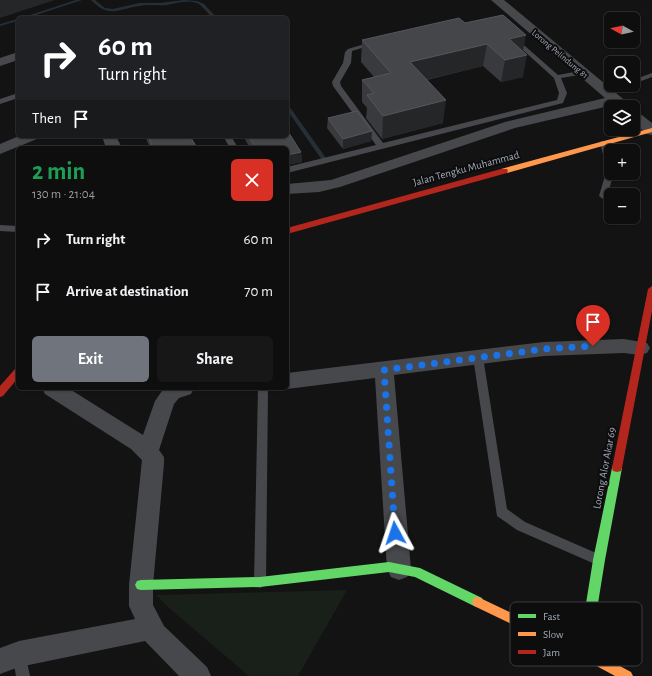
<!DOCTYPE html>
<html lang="en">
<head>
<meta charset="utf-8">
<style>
  body { margin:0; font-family:"Alegreya Sans",sans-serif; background:#171717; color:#f1f3f6; height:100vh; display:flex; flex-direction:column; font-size:15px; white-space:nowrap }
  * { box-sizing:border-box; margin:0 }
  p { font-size:13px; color:#9b9c9e }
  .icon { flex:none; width:22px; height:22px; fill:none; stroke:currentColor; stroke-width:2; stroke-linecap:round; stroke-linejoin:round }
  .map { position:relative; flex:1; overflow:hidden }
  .panel { position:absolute; left:16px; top:146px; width:273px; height:244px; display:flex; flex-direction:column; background:#0e0e0e; border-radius:6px; box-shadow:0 1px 3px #0004,0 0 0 1px #2e2e2e }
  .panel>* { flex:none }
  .hud { position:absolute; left:16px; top:16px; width:273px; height:122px; border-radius:6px; box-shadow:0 1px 3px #0004,0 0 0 1px #2e2e2e; background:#202124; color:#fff; overflow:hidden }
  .needle { width:26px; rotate:278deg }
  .fabs { position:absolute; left:604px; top:12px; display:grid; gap:8px }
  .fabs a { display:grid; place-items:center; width:36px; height:36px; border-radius:6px; background:#0e0e0e; box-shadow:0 1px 3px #0004,0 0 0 1px #2e2e2e; font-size:20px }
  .pin { position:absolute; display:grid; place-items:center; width:34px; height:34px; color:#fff; margin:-41px -17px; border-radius:50% 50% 50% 0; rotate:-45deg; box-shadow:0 0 4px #0007 }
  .pin .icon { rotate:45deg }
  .me { position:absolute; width:44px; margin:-22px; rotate:355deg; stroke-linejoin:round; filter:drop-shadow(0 0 3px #0008) }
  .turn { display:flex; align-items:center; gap:14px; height:84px; padding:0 16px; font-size:18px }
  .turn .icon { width:52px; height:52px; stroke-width:2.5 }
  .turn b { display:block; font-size:28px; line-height:34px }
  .then { display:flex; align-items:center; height:38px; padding:0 16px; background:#0003; gap:8px; font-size:15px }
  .round { display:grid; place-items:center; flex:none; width:42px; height:42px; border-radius:6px; background:#171717 }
  .overview { display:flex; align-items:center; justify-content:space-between; height:68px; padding:0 16px }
  h1 { font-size:24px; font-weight:600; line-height:30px; color:#1e9e55 }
  .cta { display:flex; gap:8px; margin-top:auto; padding:8px 16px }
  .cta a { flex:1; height:46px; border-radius:6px; background:#70757d; color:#fff; font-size:16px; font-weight:600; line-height:46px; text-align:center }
  .cta a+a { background:#171717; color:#f1f3f6 }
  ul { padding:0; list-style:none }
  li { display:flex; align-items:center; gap:12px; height:52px; padding:0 16px }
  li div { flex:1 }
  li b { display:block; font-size:15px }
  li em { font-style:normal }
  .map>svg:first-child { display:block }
  .green { fill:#192019 }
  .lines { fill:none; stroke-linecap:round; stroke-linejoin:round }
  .stream { fill:#252f35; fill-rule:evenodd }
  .lane { fill:#46484c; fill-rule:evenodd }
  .street { fill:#46484c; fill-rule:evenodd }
  .fast { fill:#63d668; fill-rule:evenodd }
  .slow { fill:#ff974d; fill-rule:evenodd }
  .jam { fill:#b3261e; fill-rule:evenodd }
  .wall { fill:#393a3d }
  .shaded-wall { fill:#252627 }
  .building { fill:#44464a; stroke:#53565b }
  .route { stroke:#1a73e8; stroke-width:7; stroke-dasharray:0 12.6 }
  .labels { text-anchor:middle; stroke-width:4; stroke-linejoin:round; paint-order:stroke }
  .far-street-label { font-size:9px; fill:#a2aab6; stroke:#0d0d0e }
  .street-label { font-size:11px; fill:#a2aab6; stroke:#0d0d0e }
  .key { fill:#0d0d0e; stroke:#3a3c40; stroke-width:1 }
  .key-label { font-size:11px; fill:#a2aab6 }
</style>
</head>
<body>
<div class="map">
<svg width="652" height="676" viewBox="0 0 652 676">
  <rect width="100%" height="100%" fill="#131313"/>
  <path class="green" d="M 347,590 L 298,676 L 249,676 L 168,607 L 156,595 Z"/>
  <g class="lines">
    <path class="stream" d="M 76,0 L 82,0 L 27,18 L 21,18 Z
      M 91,0 L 95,0 L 105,8 L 113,9 L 139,3 L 160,3 L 184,0 L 197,1 L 204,4 L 217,18 L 213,18 C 208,14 203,6 197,3 C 188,0 176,3 167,5 C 157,6 148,4 139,6 C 117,9 110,19 91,0 Z
      M 18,19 L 18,21 L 0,26 L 0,24 Z
      M 287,106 L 289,106 L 326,158 L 326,160 L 322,160 L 287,110 Z"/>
    <path class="lane" d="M 513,39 L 517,39 L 558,75 L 585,70 L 585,74 L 561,78 L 567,93 L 563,103 L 287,173 L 287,167 L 376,145 L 333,86 L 332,82 L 343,63 L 345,52 L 348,49 L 375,41 L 378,43 L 352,51 L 351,63 L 340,82 L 341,86 L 383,143 L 557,100 L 559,93 L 554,78 L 513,41 Z
      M 652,73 L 652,77 L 633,84 L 633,80 Z
      M 619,85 L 630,85 L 610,94 L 607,94 L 603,92 Z
      M 18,93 L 18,98 L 0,104 L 0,99 Z
      M 223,136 L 231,136 L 238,148 L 230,148 Z
      M 601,141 L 607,141 C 612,151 611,162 611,173 L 614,173 L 607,196 L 603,199 L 599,196 L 607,169 L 600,143 Z
      M 0,225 L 18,226 L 18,232 L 0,231 Z
      M 478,353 L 482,354 L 483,357 L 507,509 L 525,522 L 603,556 L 605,560 L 603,564 L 599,566 L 595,564 L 517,530 L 497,516 L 473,357 L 474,354 Z
      M 258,388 L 268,388 L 266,582 L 264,586 L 260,588 L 256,586 L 254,582 Z
      M 19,647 L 24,649 L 30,676 L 16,676 L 12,654 L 14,649 Z"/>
    <path class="street" d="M 491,0 L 504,0 L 628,103 L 629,107 L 616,107 L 613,105 L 515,128 L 340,187 L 319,192 L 287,194 L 287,184 L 331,180 L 505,122 L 605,98 Z
      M 18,52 L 18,60 L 0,66 L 0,58 Z
      M 633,111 L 638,112 L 652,123 L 652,135 L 647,134 L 633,122 Z
      M 19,136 L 39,136 L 37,139 L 0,154 L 0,144 Z
      M 102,136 L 116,136 L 122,148 L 106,148 Z
      M 624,339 L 647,343 L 650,348 L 647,353 L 640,355 L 624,353 L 544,356 L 394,375 L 411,569 L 407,577 L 399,580 L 391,577 L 387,569 L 375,378 L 287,389 L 285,388 L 287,388 L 287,373 L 544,342 Z
      M 42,388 L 68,388 L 143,435 L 155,401 L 164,388 L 194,388 L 191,394 L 179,398 L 174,404 L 159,450 L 164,457 L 164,464 L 153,585 L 153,605 L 164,626 L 207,667 L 211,676 L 179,676 L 145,641 L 19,667 L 0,674 L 0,648 L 19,641 L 135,619 L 129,606 L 129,585 L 142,460 L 131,449 L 45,394 Z"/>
    <path class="fast" d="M 617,464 L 621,465 L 622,468 L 605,560 L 590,653 L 588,657 L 584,659 L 580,657 L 578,653 L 593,560 L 612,468 L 613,465 Z
      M 389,562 L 420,568 L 482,598 L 484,602 L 482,606 L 478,607 L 474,606 L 415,577 L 389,572 L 260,587 L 141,590 L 137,589 L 135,585 L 137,581 L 141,580 L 260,577 Z"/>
    <path class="slow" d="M 652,128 L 652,132 L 507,173 L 501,173 L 500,171 L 501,169 Z
      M 478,597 L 588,649 L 631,672 L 633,676 L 615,676 L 580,657 L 474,606 L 472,602 L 474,598 Z"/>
    <path class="jam" d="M 501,169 L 507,169 L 508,171 L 507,173 L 287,234 L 287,228 Z
      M 652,286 L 652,311 L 622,468 L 621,471 L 617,472 L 613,471 L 612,468 L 648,289 Z
      M 18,368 L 18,378 L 3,396 L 0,397 L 0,386 L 15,369 Z"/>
  </g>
  <path class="wall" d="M 465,23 L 523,51 L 523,77 L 501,82 L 483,66 L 427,80 L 443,123 L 382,139 L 366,118 L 367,108 L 362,102 L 362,80 L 374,77 L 361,62 L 362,40 Z
    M 328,118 L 372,131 L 371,141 L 343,149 L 327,128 Z
    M 145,136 L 190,136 L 197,148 L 150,148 Z
    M 243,136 L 287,136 L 301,152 L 302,162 L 287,165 L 287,148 L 250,148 Z"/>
  <path class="shaded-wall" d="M 0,0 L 55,0 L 0,18 Z
    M 526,35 L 522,56 L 527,55 L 523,77 L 501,82 L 509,39 Z
    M 487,44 L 483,66 L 408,84 L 410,62 Z
    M 446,100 L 443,123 L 382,139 L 383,116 Z
    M 372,131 L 371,141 L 343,149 L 343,139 Z
    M 301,152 L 302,162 L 287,165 L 287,155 Z"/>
  <path class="building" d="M 503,15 L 526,35 L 509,39 L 527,55 L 505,60 L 487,44 L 410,62 L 446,100 L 383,116 L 367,95 L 374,93 L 362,80 L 391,73 L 362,40 L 459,18 L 465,23 Z
    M 357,111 L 372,131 L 343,139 L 328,118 Z
    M 287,130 L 301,152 L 287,155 L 287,148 L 256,148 L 248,136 L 287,136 Z
    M 148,136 L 190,136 L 197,148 L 153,148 Z"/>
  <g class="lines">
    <path class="route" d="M 395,533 L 384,370 L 544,349 L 593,346"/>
  </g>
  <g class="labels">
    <g class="far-street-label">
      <text transform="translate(560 54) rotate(40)" y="3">Lorong Pelindung 81</text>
    </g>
    <g class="street-label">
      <text transform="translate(466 168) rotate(-15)" y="4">Jalan Tengku Muhammad</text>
      <text transform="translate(604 468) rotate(-79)" y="4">Lorong Alor Akar 69</text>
    </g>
  </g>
  <rect x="510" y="602" width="132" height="64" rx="6" class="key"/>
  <rect x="518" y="614" width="18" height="4" fill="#63d668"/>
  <rect x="518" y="632" width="18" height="4" fill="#ff974d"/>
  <rect x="518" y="650" width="18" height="4" fill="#b3261e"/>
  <g class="key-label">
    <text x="543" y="620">Fast</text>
    <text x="543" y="638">Slow</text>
    <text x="543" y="656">Jam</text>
  </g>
</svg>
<div class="fabs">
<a><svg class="needle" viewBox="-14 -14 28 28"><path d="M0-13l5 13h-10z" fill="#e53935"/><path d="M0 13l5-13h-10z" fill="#9b9c9e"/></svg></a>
<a><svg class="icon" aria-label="search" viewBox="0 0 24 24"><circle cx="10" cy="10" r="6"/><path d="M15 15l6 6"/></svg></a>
<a><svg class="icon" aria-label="layers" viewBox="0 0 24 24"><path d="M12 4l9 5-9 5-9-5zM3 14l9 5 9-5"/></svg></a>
<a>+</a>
<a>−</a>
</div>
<div class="pin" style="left:593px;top:346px;background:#d93025"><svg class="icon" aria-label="arrive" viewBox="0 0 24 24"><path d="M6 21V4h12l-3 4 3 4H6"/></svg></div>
<svg class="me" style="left:395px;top:533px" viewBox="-20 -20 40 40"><path d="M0-17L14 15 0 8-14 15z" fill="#1a73e8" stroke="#fff" stroke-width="4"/></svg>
<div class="hud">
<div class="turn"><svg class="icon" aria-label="right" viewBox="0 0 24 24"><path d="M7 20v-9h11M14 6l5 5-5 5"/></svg><div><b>60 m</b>Turn right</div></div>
<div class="then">Then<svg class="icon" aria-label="arrive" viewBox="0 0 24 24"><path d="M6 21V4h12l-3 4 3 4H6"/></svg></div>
</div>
<section class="panel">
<div class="overview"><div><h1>2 min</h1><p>130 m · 21:04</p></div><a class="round" style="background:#d93025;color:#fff"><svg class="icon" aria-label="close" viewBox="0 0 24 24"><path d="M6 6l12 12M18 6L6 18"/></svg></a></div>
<ul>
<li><svg class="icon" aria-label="right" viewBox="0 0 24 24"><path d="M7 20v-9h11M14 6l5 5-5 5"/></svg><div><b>Turn right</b></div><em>60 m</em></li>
<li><svg class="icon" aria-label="arrive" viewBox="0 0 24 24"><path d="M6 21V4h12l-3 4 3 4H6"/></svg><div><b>Arrive at destination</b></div><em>70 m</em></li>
</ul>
<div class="cta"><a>Exit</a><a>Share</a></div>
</section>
</div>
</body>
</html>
